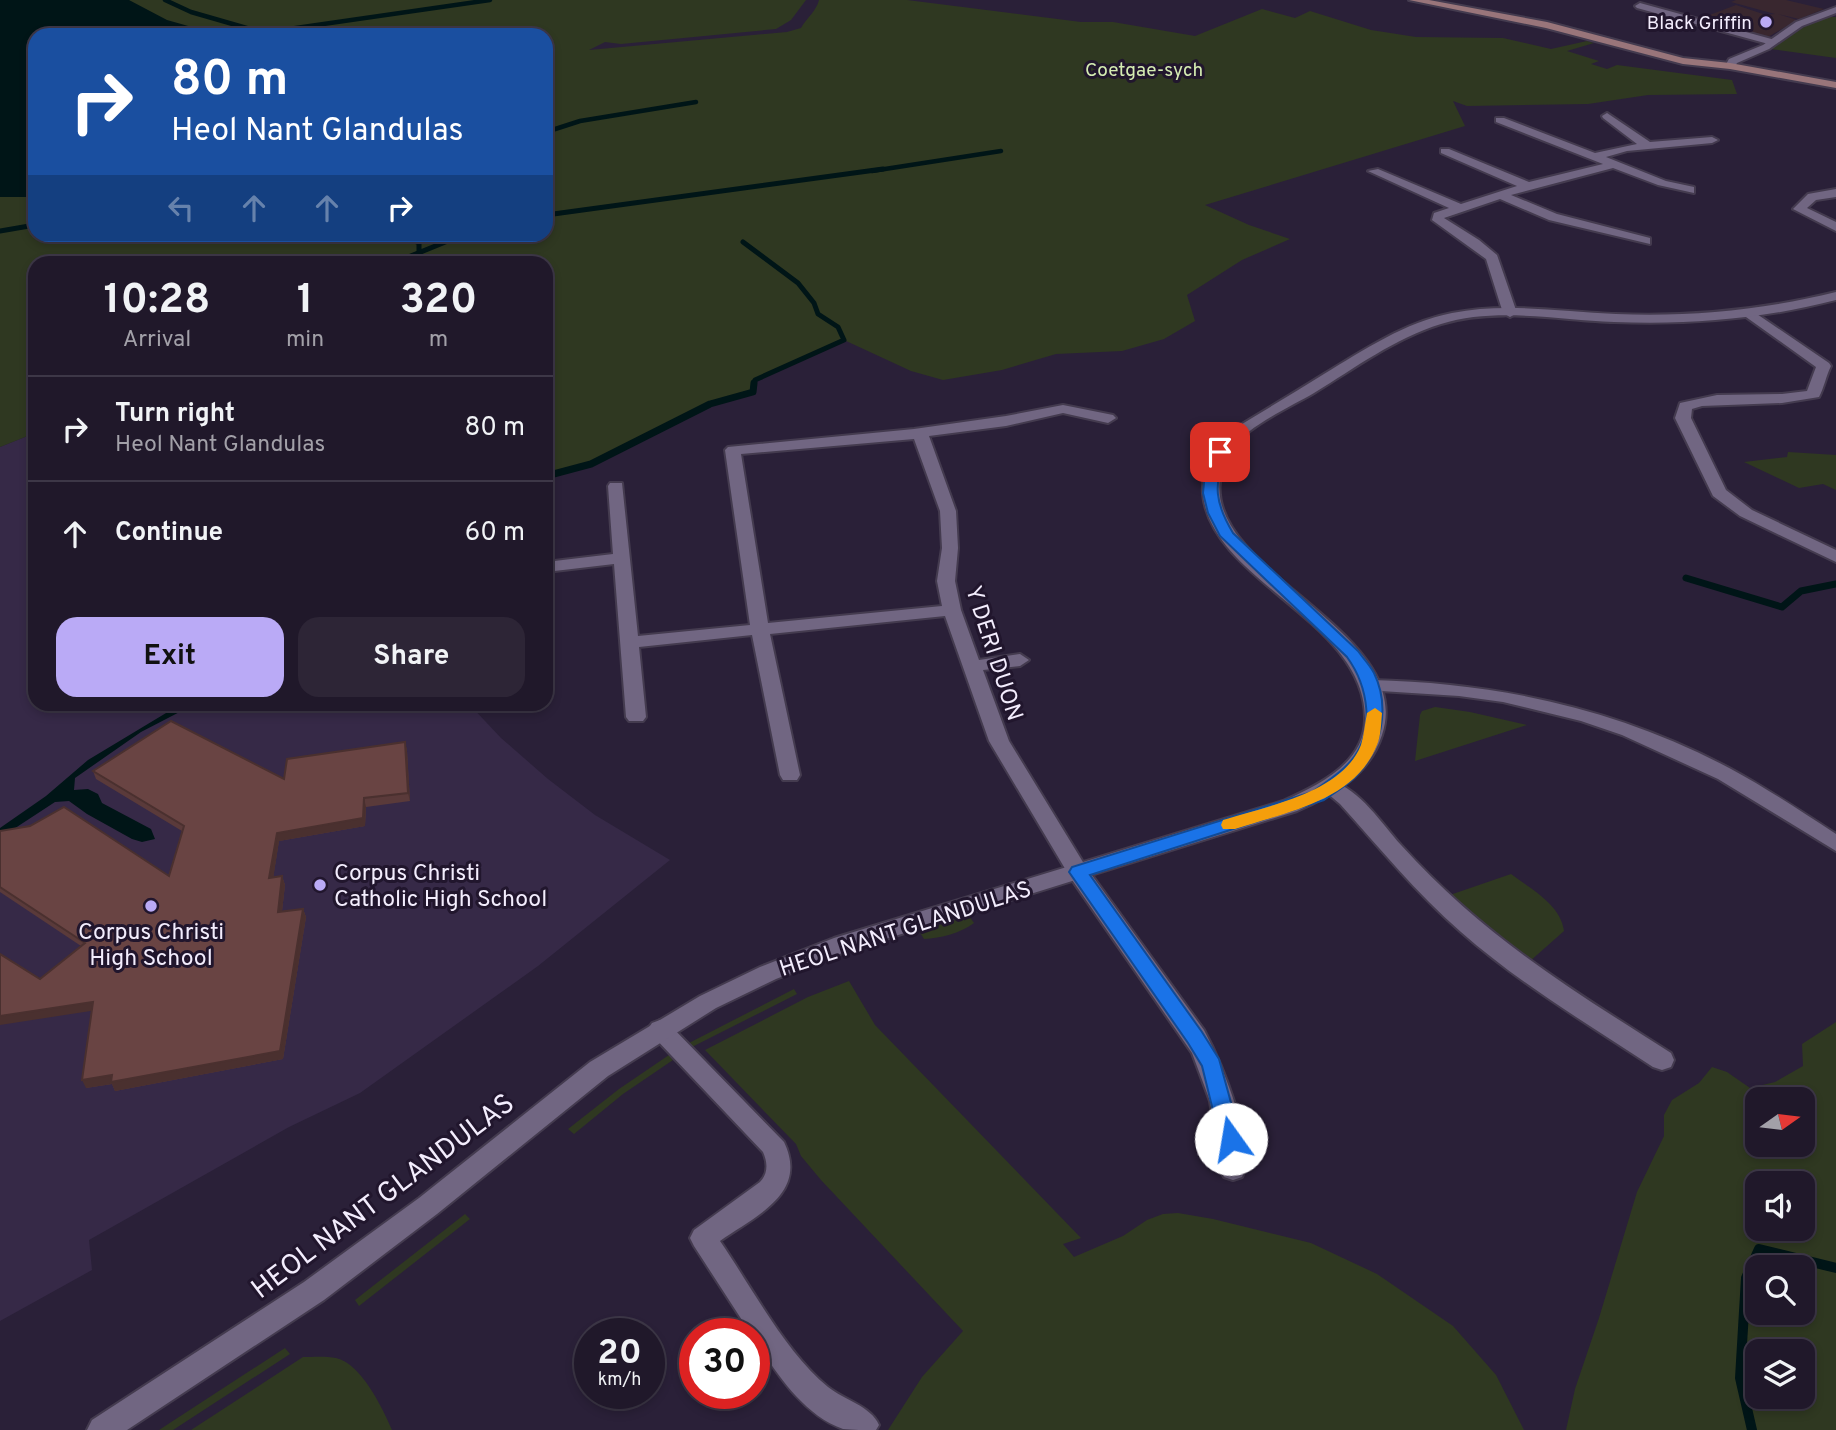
<!DOCTYPE html>
<html lang="en">
<head>
<meta charset="utf-8">
<style>
  body { margin:0; font-family:Overpass,sans-serif; background:#2d2536; color:#f1f3f6; height:100vh; display:flex; flex-direction:column; font-size:26px; white-space:nowrap }
  * { box-sizing:border-box; margin:0 }
  p { font-size:23px; color:#a2a0a8 }
  .icon { flex:none; width:38px; height:38px; fill:none; stroke:currentColor; stroke-width:2; stroke-linecap:round; stroke-linejoin:round }
  .map { position:relative; flex:1; overflow:hidden }
  .drawer { position:absolute; left:28px; top:256px; width:525px; height:455px; display:flex; flex-direction:column; background:#20182a; border-radius:21px; box-shadow:0 4px 10px #0003,0 0 0 2px #3d3747 }
  .drawer>* { flex:none }
  .banner { position:absolute; left:28px; top:28px; width:525px; height:214px; border-radius:21px; box-shadow:0 4px 10px #0003,0 0 0 2px #3d3747; background:#1a4fa0; color:#fff; overflow:hidden }
  .needle { width:46px; rotate:76deg }
  .controls { position:absolute; left:1745px; top:1087px; display:grid; gap:14px }
  .controls a { display:grid; place-items:center; width:70px; height:70px; border-radius:14px; background:#20182a; box-shadow:0 4px 10px #0003,0 0 0 2px #3d3747; font-size:35px }
  .speed { position:absolute; left:574px; top:1318px; display:flex; gap:14px; font-size:35px; font-weight:700; text-align:center }
  .speed>* { display:grid; place-content:center; width:91px; height:91px; border-radius:50%; background:#20182a; box-shadow:0 4px 10px #0003,0 0 0 2px #3d3747; line-height:1 }
  .speed small { font-size:18px; font-weight:400 }
  .speed .limit { border:10px solid #d22; background:#fff; color:#111 }
  .pin { position:absolute; display:grid; place-items:center; width:60px; height:60px; color:#fff; margin:-30px; border-radius:14px; box-shadow:0 4px 10px #0006 }
  .me { position:absolute; width:77px; margin:-38px; rotate:347deg; stroke-linejoin:round; filter:drop-shadow(0 0 5px #0008) }
  .turn { display:flex; align-items:center; gap:24px; height:147px; padding:0 28px; font-size:32px }
  .turn .icon { width:91px; height:91px; stroke-width:2.5 }
  .turn b { display:block; font-size:49px; line-height:60px }
  .lanes { display:flex; align-items:center; height:66px; padding:0 28px; background:#0003; justify-content:center; gap:35px; direction:ltr }
  .lanes .off { opacity:.35 }
  .eta { display:flex; justify-content:space-evenly; align-items:center; height:119px; text-align:center }
  .eta b { font-size:42px; font-weight:700; line-height:49px }
  .cta { display:flex; gap:14px; margin-top:auto; padding:14px 28px }
  .cta a { flex:1; height:80px; border-radius:21px; background:#baaaf6; color:#111; font-size:28px; font-weight:700; line-height:80px; text-align:center }
  .cta a+a { background:#2d2536; color:#f1f3f6 }
  ul { padding:0; list-style:none }
  li { display:flex; align-items:center; gap:21px; height:105px; padding:0 28px; border-top:2px solid #3d3747 }
  li div { flex:1 }
  li b { display:block; font-size:26px }
  li em { font-style:normal }
  .map>svg:first-child { display:block }
  .commercial { fill:#39272f }
  .built { fill:#362947 }
  .green { fill:#2f3821; fill-rule:evenodd }
  .water { fill:#001517 }
  .lines { fill:none; stroke-linecap:round; stroke-linejoin:round }
  .stream-far3 { stroke:#001517; stroke-width:4.5 }
  .stream-far2 { stroke:#001517; stroke-width:5 }
  .stream-far1 { stroke:#001517; stroke-width:7 }
  .stream { stroke:#001517; stroke-width:10 }
  .minor-casing { stroke:#443b4f; stroke-width:4 }
  .tertiary-casing { stroke:#443b4f; stroke-width:4 }
  .secondary-casing { stroke:#443b4f; stroke-width:4 }
  .minor { fill:#716682; fill-rule:evenodd }
  .tertiary { fill:#716682; fill-rule:evenodd }
  .secondary { fill:#99757a; fill-rule:evenodd }
  .wall { fill:#5a3a3a }
  .shaded-wall { fill:#4a302f }
  .building { fill:#694443; stroke:#4a302f; stroke-width:2 }
  .route { fill:#1a73e8; stroke:#114b97; stroke-width:2 }
  .slow { fill:#f59e0b }
  .poi-dot { fill:#baaaf6; stroke:#21162d; stroke-width:2.5 }
  .labels { text-anchor:middle; stroke-width:6; stroke-linejoin:round; paint-order:stroke }
  .far-poi-label { font-size:19px; fill:#f3edfd; stroke:#21162d; text-anchor:end }
  .far-park-label { font-size:19px; fill:#d5edb2; stroke:#21162d }
  .street-label { font-size:23px; fill:#f3edfd; stroke:#21162d }
  .poi-label { font-size:23px; fill:#f3edfd; stroke:#21162d; text-anchor:start }
  .near-street-label { font-size:28px; fill:#f3edfd; stroke:#21162d }
</style>
</head>
<body>
<div class="map">
<svg width="1836" height="1430" viewBox="0 0 1836 1430">
  <rect width="100%" height="100%" fill="#2a2038"/>
  <path class="commercial" d="M 1736,0 L 1786,0 L 1824,9 L 1799,19 L 1778,14 L 1797,20 L 1768,37 L 1699,19 L 1736,5 L 1766,15 L 1775,14 L 1731,2 Z"/>
  <path class="built" d="M 35,433 L 35,704 L 469,704 L 501,738 L 548,779 L 595,815 L 670,860 L 538,966 L 360,1093 L 289,1127 L 89,1240 L 92,1270 L 0,1321 L 0,447 Z"/>
  <path class="green" d="M 0,0 L 806,0 L 791,20 L 776,29 L 621,44 L 605,42 L 589,50 L 787,32 L 801,28 C 806,19 817,10 819,0 L 907,0 L 1081,22 L 1113,22 L 1195,36 L 1262,9 L 1295,18 L 1310,11 L 1371,30 L 1416,37 L 1503,38 L 1551,49 L 1587,41 L 1594,43 L 1567,51 L 1599,61 L 1591,64 L 1607,69 L 1617,65 L 1732,80 L 1737,94 L 1648,95 L 1588,104 L 1467,106 L 1453,101 L 1465,126 L 1205,205 L 1249,225 L 1290,239 L 1242,260 L 1187,295 L 1195,321 L 1164,339 L 1122,351 L 1056,354 L 1002,370 L 943,380 L 911,371 L 844,340 L 797,363 L 755,380 L 753,392 L 710,404 L 591,464 L 546,476 L 546,262 L 35,262 L 35,433 L 0,447 ZM 35,35 L 546,35 L 546,234 L 35,234 Z
    M 1826,17 L 1836,17 L 1836,58 L 1771,49 L 1807,25 Z
    M 1788,452 L 1836,455 L 1836,490 L 1823,484 L 1799,488 L 1744,462 L 1787,457 Z
    M 1435,707 L 1470,712 L 1527,725 L 1415,761 L 1420,715 L 1422,711 Z
    M 1511,874 C 1531,889 1561,905 1564,931 L 1529,962 L 1447,896 Z
    M 969,916 L 974,923 C 961,933 941,938 924,939 L 919,931 Z
    M 849,981 L 875,1025 L 1081,1238 L 1063,1244 L 1074,1257 L 1123,1236 L 1147,1220 L 1163,1214 L 1178,1213 L 1213,1219 L 1311,1243 L 1377,1274 L 1453,1326 L 1496,1375 L 1524,1430 L 888,1430 L 922,1377 L 963,1331 L 821,1180 L 801,1156 L 796,1144 L 705,1050 L 808,997 Z
    M 794,989 L 797,994 L 692,1047 L 689,1043 Z
    M 1836,1022 L 1836,1430 L 1566,1430 L 1575,1389 L 1599,1318 L 1637,1192 L 1664,1136 L 1664,1115 L 1672,1100 L 1699,1083 L 1712,1067 L 1727,1072 L 1750,1088 L 1775,1082 L 1803,1066 L 1802,1044 ZM 1802,1099 L 1802,1144 L 1757,1144 L 1757,1099 ZM 1757,1183 L 1802,1183 L 1802,1228 L 1757,1228 ZM 1757,1267 L 1802,1267 L 1802,1312 L 1757,1312 ZM 1757,1351 L 1802,1351 L 1802,1396 L 1757,1396 Z
    M 669,1055 L 673,1060 L 623,1094 L 574,1134 L 568,1129 L 619,1089 Z
    M 465,1214 L 470,1219 L 359,1306 L 355,1300 Z
    M 285,1348 L 290,1354 L 173,1430 L 159,1430 Z
    M 303,1357 C 313,1357 326,1356 336,1358 C 361,1363 383,1409 392,1430 L 191,1430 Z"/>
  <path class="water" d="M 0,0 L 129,0 L 167,20 L 220,35 L 35,35 L 35,197 L 0,197 Z
    M 181,704 L 195,704 L 141,732 L 75,778 L 74,790 L 88,789 L 98,794 L 102,803 L 151,829 L 155,839 L 142,842 L 132,839 L 87,814 L 69,801 L 55,802 L 0,838 L 0,828 L 46,796 L 88,760 Z"/>
  <g class="lines">
    <path class="stream-far3" d="M 165,0 L 191,12 L 250,29 L 255,35
      M 247,35 L 490,0
      M 546,132 L 580,121 L 696,102
      M 872,171 L 1001,151"/>
    <path class="stream-far2" d="M 546,215 L 883,169
      M 0,231 L 35,225
      M 400,234 L 419,243 L 419,251
      M 743,242 L 798,283 L 814,303 L 818,314 L 838,327 L 844,340 L 755,380 L 754,385
      M 396,262 L 465,234"/>
    <path class="stream-far1" d="M 546,476 L 591,464 L 710,404 L 753,392 L 754,383
      M 1686,578 L 1782,607 L 1801,591 L 1836,584"/>
    <path class="stream" d="M 1752,1430 L 1740,1378 L 1746,1278 L 1759,1249 L 1836,1268"/>
    <g class="minor-casing">
      <path id="minor" d="M 1640,3 L 1775,40 L 1777,42 L 1772,45 L 1637,8 L 1635,6 Z
        M 1607,113 L 1650,142 L 1712,137 L 1718,140 L 1712,143 L 1627,151 L 1606,157 L 1666,181 L 1694,187 L 1694,193 L 1658,185 L 1613,168 L 1511,195 L 1557,214 L 1650,238 L 1650,244 L 1549,220 L 1500,199 L 1444,218 L 1479,240 L 1497,255 L 1517,313 L 1510,317 L 1503,313 L 1486,259 L 1432,220 L 1434,213 L 1449,208 L 1368,171 L 1378,169 L 1461,204 L 1517,186 L 1441,153 L 1441,149 L 1449,149 L 1529,182 L 1603,164 L 1496,122 L 1496,118 L 1504,118 L 1595,153 L 1637,144 L 1603,118 L 1602,116 Z
        M 1836,189 L 1836,197 L 1816,200 L 1807,208 L 1836,222 L 1836,231 L 1793,209 L 1808,194 Z
        M 1751,310 L 1829,363 L 1831,366 C 1826,376 1824,388 1819,397 L 1782,403 L 1702,406 L 1692,409 L 1691,418 L 1726,490 L 1752,510 L 1836,550 L 1836,562 L 1740,516 L 1713,496 L 1675,418 L 1680,403 L 1717,395 L 1782,394 L 1807,391 L 1816,367 L 1746,317 L 1746,311 Z
        M 1063,405 L 1113,415 L 1116,418 L 1108,423 L 1063,413 L 1006,426 L 929,436 L 956,511 L 958,548 L 955,581 L 961,610 L 979,660 L 1020,654 L 1029,660 L 1020,666 L 983,670 L 1009,741 L 1086,867 L 1204,1030 C 1220,1060 1257,1146 1242,1177 L 1233,1180 L 1224,1177 L 1220,1169 L 1210,1101 L 1192,1053 L 1070,877 L 989,741 L 945,616 L 770,634 L 800,775 L 797,780 L 783,780 L 780,775 L 752,635 L 639,647 L 646,717 L 643,721 L 629,721 L 626,717 L 614,564 L 546,572 L 546,562 L 613,554 L 608,486 L 610,483 L 622,483 L 638,636 L 750,625 L 725,450 L 728,447 L 914,429 L 1006,416 ZM 914,439 L 940,511 L 942,548 L 937,581 L 942,606 L 768,623 L 741,454 Z
        M 1372,680 C 1499,683 1619,709 1731,769 C 1768,789 1802,812 1836,834 L 1836,851 L 1718,779 L 1622,735 L 1581,721 L 1503,702 L 1459,696 L 1365,690 L 1363,686 L 1365,682 Z
        M 1331,781 C 1360,789 1382,824 1401,845 C 1483,936 1569,988 1671,1053 L 1674,1060 L 1671,1067 L 1662,1070 L 1653,1067 C 1588,1024 1520,984 1461,932 C 1416,893 1379,847 1340,804 L 1321,788 L 1324,783 Z
        M 660,1020 L 668,1023 L 784,1142 C 809,1194 755,1216 720,1241 C 751,1286 786,1353 828,1387 C 844,1400 871,1406 879,1425 L 876,1430 C 866,1430 852,1430 843,1429 C 802,1414 777,1373 754,1339 L 754,1334 L 751,1334 L 694,1246 L 690,1238 L 694,1230 L 760,1182 C 768,1174 768,1163 763,1152 L 652,1035 L 648,1029 L 652,1023 Z"/>
    </g>
    <g class="tertiary-casing">
      <path id="tertiary" d="M 1836,7 L 1836,13 L 1802,26 L 1769,49 L 1737,63 L 1734,68 L 1725,66 L 1729,59 L 1763,45 L 1796,22 Z
        M 1836,292 L 1836,300 C 1763,319 1689,325 1614,322 C 1558,320 1496,307 1441,324 C 1395,338 1355,368 1314,393 C 1290,407 1246,427 1232,449 C 1160,561 1420,620 1382,735 C 1369,775 1334,795 1297,811 L 850,950 L 776,979 L 716,1008 L 608,1076 L 437,1214 L 324,1300 L 127,1430 L 87,1430 L 92,1420 L 304,1282 L 419,1198 L 590,1062 L 700,996 L 760,967 L 834,938 L 1283,801 C 1317,786 1364,764 1365,720 C 1367,621 1211,582 1203,494 C 1201,470 1215,450 1229,432 C 1260,413 1292,394 1324,374 C 1364,350 1405,322 1452,313 C 1506,302 1562,312 1616,314 C 1691,317 1763,310 1836,292 Z"/>
    </g>
    <g class="secondary-casing">
      <path id="secondary" d="M 1409,0 L 1429,0 L 1547,22 L 1683,58 L 1730,63 L 1836,82 L 1836,88 L 1730,69 L 1683,64 L 1546,28 Z"/>
    </g>
    <use href="#minor" class="minor"/>
    <use href="#tertiary" class="tertiary"/>
    <use href="#secondary" class="secondary"/>
  </g>
  <path class="wall" d="M 405,742 L 407,751 L 410,801 L 366,807 L 365,826 L 279,841 L 273,878 L 282,876 L 285,885 L 282,911 L 303,909 L 306,917 L 283,1059 L 115,1091 L 112,1084 L 86,1088 L 92,1011 L 40,979 L 81,946 L 0,892 L 0,831 L 30,826 L 169,876 L 182,831 L 96,779 L 93,771 L 284,779 Z"/>
  <path class="shaded-wall" d="M 405,742 L 407,751 L 410,801 L 408,793 Z
    M 364,798 L 366,807 L 365,826 L 279,841 L 272,886 L 269,878 L 277,833 Z
    M 282,876 L 285,885 L 281,920 L 278,912 Z
    M 303,909 L 306,917 L 283,1059 L 115,1091 L 112,1084 L 86,1088 L 82,1080 Z
    M 93,1002 L 97,1010 L 0,1025 L 0,1016 Z"/>
  <path class="building" d="M 171,721 L 284,779 L 287,759 L 405,742 L 408,793 L 364,798 L 363,818 L 277,833 L 269,878 L 282,876 L 278,912 L 303,909 L 280,1051 L 111,1082 L 112,1075 L 82,1080 L 93,1002 L 0,1016 L 0,954 L 40,979 L 85,943 L 0,887 L 0,831 L 30,826 L 64,807 L 169,876 L 184,826 L 93,771 Z"/>
  <path class="route" d="M 1220,449 L 1226,452 C 1213,485 1215,503 1233,533 L 1358,651 C 1363,658 1370,665 1374,673 C 1391,708 1381,751 1355,777 C 1346,786 1334,793 1324,800 L 1090,875 L 1202,1032 L 1219,1059 L 1241,1139 L 1238,1146 L 1231,1148 L 1223,1146 L 1220,1139 L 1202,1066 L 1188,1043 L 1069,872 L 1072,867 L 1312,792 C 1326,782 1340,774 1351,761 C 1376,731 1368,686 1347,657 L 1220,536 L 1208,513 L 1203,493 L 1205,472 L 1213,452 Z"/>
  <path class="slow" d="M 1375,708 L 1382,713 C 1381,724 1381,736 1377,745 C 1355,801 1286,812 1235,829 L 1223,829 L 1221,825 L 1223,820 C 1267,806 1342,793 1361,745 C 1364,735 1365,723 1367,713 Z"/>
  <g class="poi-dot">
    <circle cx="1766" cy="22" r="7"/>
    <circle cx="320" cy="885" r="7"/>
    <circle cx="151" cy="906" r="7"/>
  </g>
  <g class="labels">
    <g class="far-poi-label">
      <text x="1752" y="29">Black Griffin</text>
    </g>
    <g class="far-park-label">
      <text x="1144" y="76">Coetgae-sych</text>
    </g>
    <g class="street-label">
      <text transform="translate(995 653) rotate(72)" y="8">Y DERI DUON</text>
      <text transform="translate(905 928) rotate(-18)" y="8">HEOL NANT GLANDULAS</text>
    </g>
    <g class="poi-label">
      <text x="334" y="880">Corpus Christi<tspan x="334" dy="26">Catholic High School</tspan></text>
      <text x="151" y="939" text-anchor="middle">Corpus Christi<tspan x="151" dy="26">High School</tspan></text>
    </g>
    <g class="near-street-label">
      <text transform="translate(382 1195) rotate(-37)" y="10">HEOL NANT GLANDULAS</text>
    </g>
  </g>
</svg>
<div class="controls">
<a><svg class="needle" viewBox="-14 -14 28 28"><path d="M0-13l5 13h-10z" fill="#e53935"/><path d="M0 13l5-13h-10z" fill="#a2a0a8"/></svg></a>
<a><svg class="icon" aria-label="sound" viewBox="0 0 24 24"><path d="M4 9h4l5-4v14l-5-4H4zM17 9q2 3 0 6"/></svg></a>
<a><svg class="icon" aria-label="search" viewBox="0 0 24 24"><circle cx="10" cy="10" r="6"/><path d="M15 15l6 6"/></svg></a>
<a><svg class="icon" aria-label="layers" viewBox="0 0 24 24"><path d="M12 4l9 5-9 5-9-5zM3 14l9 5 9-5"/></svg></a>
</div>
<div class="speed"><div>20<small>km/h</small></div><div class="limit">30</div></div>
<div class="pin" style="left:1220px;top:452px;background:#d93025"><svg class="icon" aria-label="arrive" viewBox="0 0 24 24"><path d="M6 21V4h12l-3 4 3 4H6"/></svg></div>
<svg class="me" style="left:1231px;top:1139px" viewBox="-20 -20 40 40"><circle r="19" fill="#fff"/><path d="M0-13L10 11 0 6-10 11z" fill="#1a73e8"/></svg>
<div class="banner">
<div class="turn"><svg class="icon" aria-label="right" viewBox="0 0 24 24"><path d="M7 20v-9h11M14 6l5 5-5 5"/></svg><div><b>80 m</b>Heol Nant Glandulas</div></div>
<div class="lanes"><svg class="icon off" aria-label="left" viewBox="0 0 24 24"><path d="M17 20v-9H6M10 6l-5 5 5 5"/></svg><svg class="icon off" aria-label="ahead" viewBox="0 0 24 24"><path d="M12 20V5M6 11l6-6 6 6"/></svg><svg class="icon off" aria-label="ahead" viewBox="0 0 24 24"><path d="M12 20V5M6 11l6-6 6 6"/></svg><svg class="icon" aria-label="right" viewBox="0 0 24 24"><path d="M7 20v-9h11M14 6l5 5-5 5"/></svg></div>
</div>
<section class="drawer">
<div class="eta">
<div><b>10:28</b><p>Arrival</p></div>
<div><b>1</b><p>min</p></div>
<div><b>320</b><p>m</p></div>
</div>
<ul>
<li><svg class="icon" aria-label="right" viewBox="0 0 24 24"><path d="M7 20v-9h11M14 6l5 5-5 5"/></svg><div><b>Turn right</b><p>Heol Nant Glandulas</p></div><em>80 m</em></li>
<li><svg class="icon" aria-label="ahead" viewBox="0 0 24 24"><path d="M12 20V5M6 11l6-6 6 6"/></svg><div><b>Continue</b></div><em>60 m</em></li>
</ul>
<div class="cta"><a>Exit</a><a>Share</a></div>
</section>
</div>
</body>
</html>
